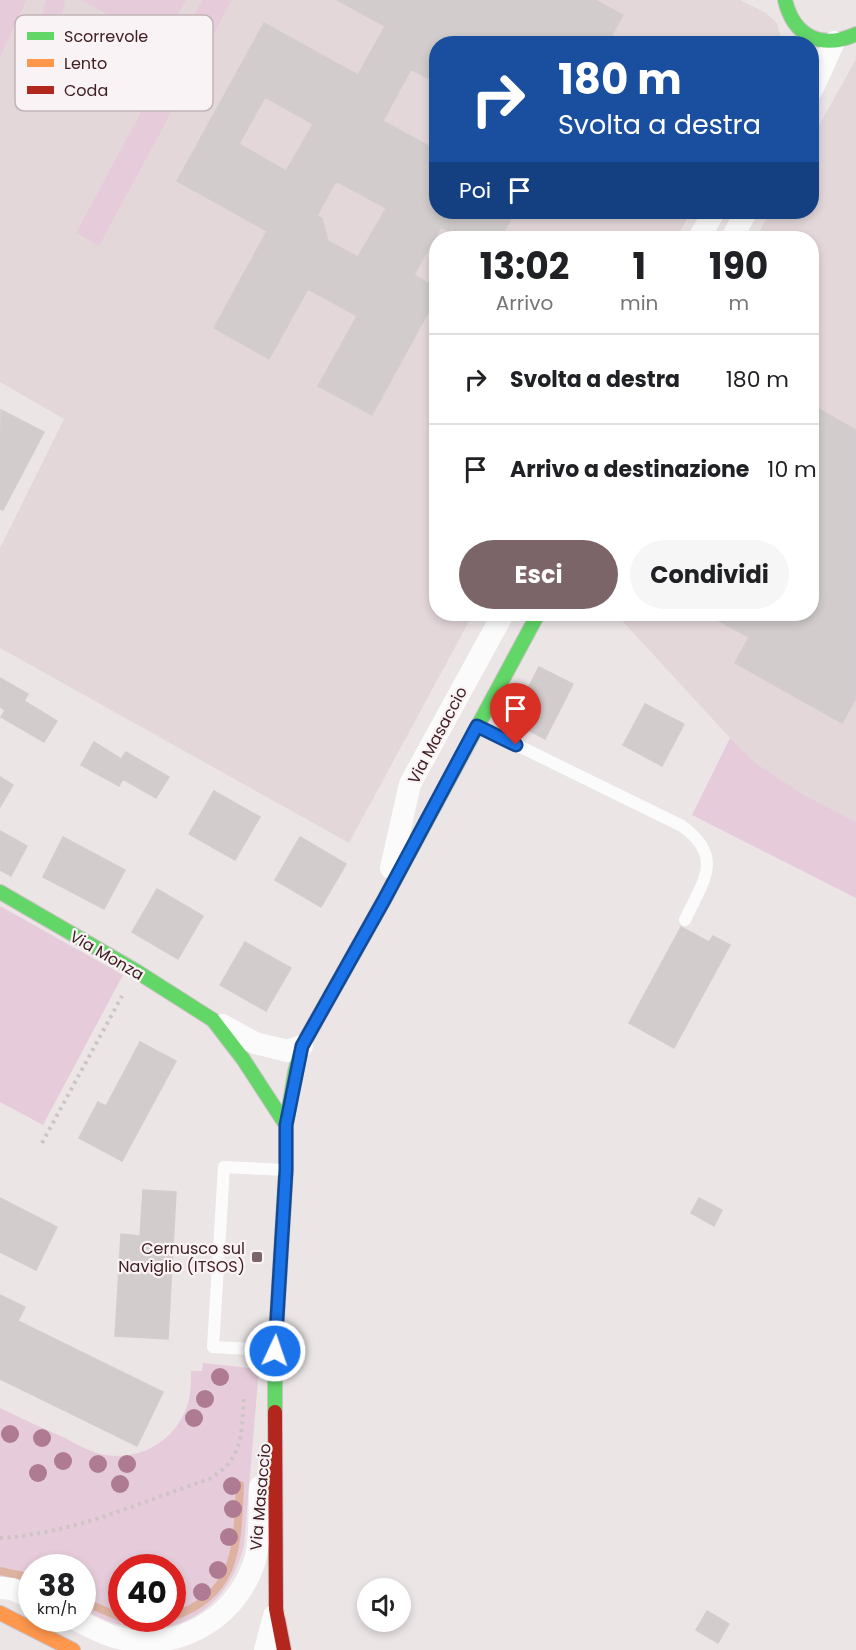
<!DOCTYPE html>
<html lang="it">
<head>
<meta charset="utf-8">
<style>
  body { margin:0; font-family:Poppins,sans-serif; background:#f6f6f6; color:#202124; height:100vh; display:flex; flex-direction:column; font-size:22px; white-space:nowrap }
  * { box-sizing:border-box; margin:0 }
  p { font-size:20px; color:#757577 }
  .icon { flex:none; width:33px; height:33px; fill:none; stroke:currentColor; stroke-width:2; stroke-linecap:round; stroke-linejoin:round }
  .map { position:relative; flex:1; overflow:hidden }
  .panel { position:absolute; left:429px; top:231px; width:390px; height:390px; display:flex; flex-direction:column; background:#fff; border-radius:24px; box-shadow:0 3px 9px #0003 }
  .panel>* { flex:none }
  .guide { position:absolute; left:429px; top:36px; width:390px; height:183px; border-radius:24px; box-shadow:0 3px 9px #0003; background:#1a4fa0; color:#fff; overflow:hidden }
  .controls { position:absolute; left:357px; top:1578px; display:grid; gap:12px }
  .controls a { display:grid; place-items:center; width:54px; height:54px; border-radius:50%; background:#fff; box-shadow:0 3px 9px #0003; font-size:30px }
  .speed { position:absolute; left:18px; top:1554px; display:flex; gap:12px; font-size:30px; font-weight:700; text-align:center }
  .speed>* { display:grid; place-content:center; width:78px; height:78px; border-radius:50%; background:#fff; box-shadow:0 3px 9px #0003; line-height:1 }
  .speed small { font-size:15px; font-weight:400 }
  .speed .limit { border:9px solid #d22; background:#fff; color:#111 }
  .pin { position:absolute; display:grid; place-items:center; width:51px; height:51px; color:#fff; margin:-62px -26px; border-radius:50% 50% 50% 0; rotate:-45deg; box-shadow:0 0 6px #0007 }
  .pin .icon { rotate:45deg }
  .me { position:absolute; width:66px; margin:-33px; rotate:3deg; stroke-linejoin:round; filter:drop-shadow(0 0 4px #0008) }
  .turn { display:flex; align-items:center; gap:21px; height:126px; padding:0 30px; font-size:27px }
  .turn .icon { width:78px; height:78px; stroke-width:2.5 }
  .turn b { display:block; font-size:42px; line-height:51px }
  .then { display:flex; align-items:center; height:57px; padding:0 30px; background:#0003; gap:12px; font-size:22px }
  .eta { display:flex; justify-content:space-evenly; align-items:center; height:102px; text-align:center }
  .eta b { font-size:36px; font-weight:700; line-height:42px }
  .action { display:flex; gap:12px; margin-top:auto; padding:12px 30px }
  .action a { flex:1; height:69px; border-radius:36px; background:#7c6568; color:#fff; font-size:24px; font-weight:700; line-height:69px; text-align:center }
  .action a+a { background:#f6f6f6; color:#202124 }
  ul { padding:0; list-style:none }
  li { display:flex; align-items:center; gap:18px; height:90px; padding:0 30px; border-top:2px solid #e0e0e0 }
  li div { flex:1 }
  li b { display:block; font-size:22px }
  li em { font-style:normal }
  .map>svg:first-child { display:block }
  .built { fill:#e3d7da }
  .green { fill:#e6ccda; fill-rule:evenodd }
  .lines { fill:none; stroke-linecap:round; stroke-linejoin:round }
  .stream { stroke:#deb2a1; stroke-width:8 }
  .building { fill:#d2cccd; stroke:#d4cdcf; stroke-width:1.5; fill-rule:evenodd }
  .fast-casing { stroke:#cbc1c3; stroke-width:16 }
  .slow-casing { stroke:#cbc1c3; stroke-width:16 }
  .jam-casing { stroke:#cbc1c3; stroke-width:16 }
  .path { stroke:#cec4c6; stroke-width:4; stroke-dasharray:3 4.5; stroke-linecap:butt }
  .lane { stroke:#fcfbfb; stroke-width:12 }
  .street { stroke:#fcfbfb; stroke-width:22 }
  .fast { stroke:#63d668; stroke-width:14 }
  .slow { stroke:#ff974d; stroke-width:14 }
  .jam { stroke:#b3261e; stroke-width:14 }
  .tree { fill:#ae7b93 }
  .route-casing { stroke:#114b97; stroke-width:15 }
  .route { stroke:#1a73e8; stroke-width:10 }
  .poi-dot { fill:#7c6568; stroke:#faf3f5; stroke-width:2 }
  .labels { text-anchor:middle; stroke-width:4.5; stroke-linejoin:round; paint-order:stroke }
  .street-label { font-size:16px; fill:#412024; stroke:#faf3f5 }
  .poi-label { font-size:16px; fill:#412024; stroke:#faf3f5; text-anchor:end }
  .key { fill:#faf3f5; stroke:#c2b4b6; stroke-width:1.5 }
  .key-label { font-size:16px; fill:#412024 }
</style>
</head>
<body>
<div class="map">
<svg width="856" height="1650" viewBox="0 0 856 1650">
  <rect width="100%" height="100%" fill="#ebe5e6"/>
  <path class="built" d="M 27,0 L 740,0 L 766,13 L 777,23 L 781,38 L 780,43 L 436,44 L 436,212 L 691,212 L 676,238 L 436,238 L 436,614 L 473,614 L 349,843 L 0,648 L 0,548 L 64,419 L 0,382 L 0,58 Z
    M 856,59 L 856,822 L 801,793 L 757,764 L 730,738 L 616,614 L 812,614 L 812,238 L 756,238 L 770,212 L 812,212 L 812,138 Z"/>
  <path class="green" d="M 0,0 L 27,0 L 0,58 Z
    M 46,0 L 65,0 C 64,8 60,19 61,27 C 69,71 116,99 155,74 C 174,62 191,20 202,0 L 232,0 L 99,246 L 76,233 L 149,97 C 144,98 138,102 132,102 C 86,106 48,72 42,27 C 41,19 44,8 46,0 Z
    M 81,0 L 186,0 L 162,44 Z
    M 730,738 L 757,764 L 801,793 L 856,822 L 856,898 L 692,815 Z
    M 0,906 L 123,975 L 43,1125 L 0,1102 Z
    M 203,1363 L 259,1369 L 244,1545 C 231,1603 181,1641 121,1625 C 107,1622 95,1615 83,1609 L 82,1568 L 32,1568 L 31,1585 L 18,1579 L 0,1576 L 0,1408 C 21,1418 42,1428 63,1437 C 74,1443 85,1449 97,1453 C 136,1464 176,1443 188,1403 C 191,1393 191,1382 191,1371 L 202,1371 ZM 122,1568 L 172,1568 L 172,1618 L 122,1618 Z"/>
  <g class="lines">
    <path class="stream" d="M 0,1571 L 32,1578
      M 82,1601 L 122,1618
      M 172,1617 C 239,1594 237,1545 240,1485
      M 124,1618 L 143,1621 L 167,1618"/>
  </g>
  <path class="building" d="M 337,0 L 595,0 L 623,15 L 607,44 L 436,44 L 436,83 L 411,69 L 383,121 L 434,149 L 436,145 L 436,212 L 515,212 L 500,238 L 463,238 L 441,227 L 414,275 L 436,288 L 436,298 L 372,415 L 318,386 L 357,316 L 308,289 L 269,359 L 214,328 L 267,231 L 177,181 L 264,23 L 358,75 L 385,26 ZM 265,97 L 313,124 L 286,171 L 239,144 ZM 336,181 L 386,208 L 358,257 L 328,241 L 322,218 L 317,216 Z
    M 812,405 L 856,430 L 856,698 L 842,723 L 735,663 L 749,637 L 706,614 L 812,614 Z
    M 1,410 L 44,432 L 3,510 L 0,509 Z
    M 539,667 L 573,684 L 545,739 L 511,721 Z
    M 0,678 L 28,694 L 24,701 L 57,721 L 44,742 L 1,717 L 5,710 L 0,707 Z
    M 645,704 L 684,724 L 662,766 L 623,745 Z
    M 94,742 L 121,759 L 126,752 L 169,777 L 156,798 L 123,779 L 119,786 L 81,765 Z
    M 0,777 L 13,785 L 0,807 Z
    M 214,791 L 260,817 L 235,860 L 189,834 Z
    M 0,831 L 27,846 L 11,876 L 0,870 Z
    M 63,837 L 125,870 L 104,909 L 43,877 Z
    M 300,837 L 346,864 L 321,907 L 275,880 Z
    M 157,889 L 203,916 L 178,959 L 132,932 Z
    M 681,927 L 709,942 L 713,936 L 730,945 L 674,1048 L 629,1023 Z
    M 245,942 L 291,968 L 266,1011 L 220,985 Z
    M 140,1042 L 176,1061 L 122,1161 L 79,1138 L 98,1102 L 106,1106 Z
    M 143,1190 L 176,1192 L 168,1339 L 115,1336 L 121,1234 L 140,1236 Z
    M 0,1198 L 57,1227 L 36,1270 L 0,1252 Z
    M 699,1198 L 722,1210 L 714,1226 L 691,1213 Z
    M 0,1295 L 25,1307 L 18,1321 L 163,1392 L 137,1446 L 0,1379 Z
    M 707,1611 L 729,1624 L 718,1643 L 696,1630 Z"/>
  <g class="lines">
    <g class="fast-casing">
      <path id="fast" d="M 785,0 C 794,37 822,50 856,34
        M 0,892 L 136,971 L 213,1020 L 243,1059 L 286,1125
        M 275,1412 L 275,1351 L 286,1170 L 286,1125 L 295,1072 L 302,1046 L 384,900 L 538,614"/>
    </g>
    <g class="slow-casing">
      <path id="slow" d="M 0,1613 L 73,1650"/>
    </g>
    <g class="jam-casing">
      <path id="jam" d="M 275,1412 L 276,1609 L 284,1650"/>
    </g>
    <path class="path" d="M 42,1143 L 122,996
      M 0,1538 C 72,1534 141,1502 209,1479 C 245,1458 241,1433 244,1396"/>
    <path class="lane" d="M 478,726 L 682,826 C 725,857 703,881 685,920
      M 273,1350 L 213,1347 L 224,1167 L 285,1170"/>
    <path class="street" d="M 812,90 L 834,42
      M 699,238 L 714,212
      M 732,238 L 746,212
      M 391,868 L 410,784 L 503,614
      M 222,1025 L 255,1043 L 287,1051 L 302,1046
      M 0,1588 L 12,1589 L 32,1598
      M 73,1618 C 91,1627 108,1637 128,1640 C 185,1650 242,1612 256,1556 C 261,1534 259,1510 260,1487
      M 265,1650 L 274,1616"/>
    <use href="#fast" class="fast"/>
    <use href="#slow" class="slow"/>
    <use href="#jam" class="jam"/>
  </g>
  <g class="tree">
    <circle cx="220" cy="1377" r="9"/>
    <circle cx="205" cy="1399" r="9"/>
    <circle cx="194" cy="1418" r="9"/>
    <circle cx="10" cy="1434" r="9"/>
    <circle cx="42" cy="1438" r="9"/>
    <circle cx="63" cy="1461" r="9"/>
    <circle cx="98" cy="1464" r="9"/>
    <circle cx="127" cy="1464" r="9"/>
    <circle cx="38" cy="1473" r="9"/>
    <circle cx="120" cy="1484" r="9"/>
    <circle cx="232" cy="1486" r="9"/>
    <circle cx="233" cy="1509" r="9"/>
    <circle cx="229" cy="1537" r="9"/>
    <circle cx="218" cy="1570" r="9"/>
    <circle cx="202" cy="1592" r="9"/>
  </g>
  <g class="lines">
    <g class="route-casing">
      <path id="route" d="M 275,1351 L 286,1170 L 286,1125 L 302,1046 L 384,900 L 477,726 L 516,745"/>
    </g>
    <use href="#route" class="route"/>
  </g>
  <rect class="poi-dot" x="251" y="1251" width="12" height="12" rx="3"/>
  <g class="labels">
    <g class="street-label">
      <text transform="translate(437 735) rotate(-62)" y="6">Via Masaccio</text>
      <text transform="translate(107 955) rotate(30)" y="6">Via Monza</text>
      <text transform="translate(260 1497) rotate(-85)" y="6">Via Masaccio</text>
    </g>
    <g class="poi-label">
      <text x="245" y="1254">Cernusco sul<tspan x="245" dy="18">Naviglio (ITSOS)</tspan></text>
    </g>
  </g>
  <rect x="15" y="15" width="198" height="96" rx="9" class="key"/>
  <rect x="27" y="32" width="27" height="8" fill="#63d668"/>
  <rect x="27" y="59" width="27" height="8" fill="#ff974d"/>
  <rect x="27" y="86" width="27" height="8" fill="#b3261e"/>
  <g class="key-label">
    <text x="64" y="42">Scorrevole</text>
    <text x="64" y="69">Lento</text>
    <text x="64" y="96">Coda</text>
  </g>
</svg>
<div class="controls">
<a><svg class="icon" aria-label="sound" viewBox="0 0 24 24"><path d="M4 9h4l5-4v14l-5-4H4zM17 9q2 3 0 6"/></svg></a>
</div>
<div class="speed"><div>38<small>km/h</small></div><div class="limit">40</div></div>
<div class="pin" style="left:516px;top:745px;background:#d93025"><svg class="icon" aria-label="arrive" viewBox="0 0 24 24"><path d="M6 21V4h12l-3 4 3 4H6"/></svg></div>
<svg class="me" style="left:275px;top:1351px" viewBox="-20 -20 40 40"><circle r="17" fill="#1a73e8" stroke="#fff" stroke-width="3"/><path d="M0-11L8 9 0 5-8 9z" fill="#fff"/></svg>
<div class="guide">
<div class="turn"><svg class="icon" aria-label="right" viewBox="0 0 24 24"><path d="M7 20v-9h11M14 6l5 5-5 5"/></svg><div><b>180 m</b>Svolta a destra</div></div>
<div class="then">Poi<svg class="icon" aria-label="arrive" viewBox="0 0 24 24"><path d="M6 21V4h12l-3 4 3 4H6"/></svg></div>
</div>
<section class="panel">
<div class="eta">
<div><b>13:02</b><p>Arrivo</p></div>
<div><b>1</b><p>min</p></div>
<div><b>190</b><p>m</p></div>
</div>
<ul>
<li><svg class="icon" aria-label="right" viewBox="0 0 24 24"><path d="M7 20v-9h11M14 6l5 5-5 5"/></svg><div><b>Svolta a destra</b></div><em>180 m</em></li>
<li><svg class="icon" aria-label="arrive" viewBox="0 0 24 24"><path d="M6 21V4h12l-3 4 3 4H6"/></svg><div><b>Arrivo a destinazione</b></div><em>10 m</em></li>
</ul>
<div class="action"><a>Esci</a><a>Condividi</a></div>
</section>
</div>
</body>
</html>
